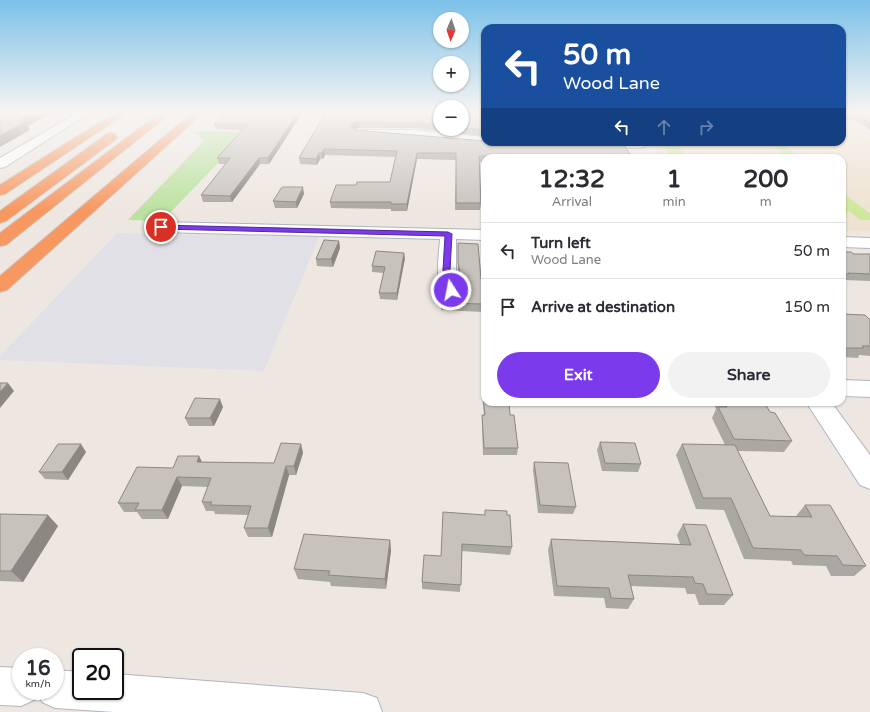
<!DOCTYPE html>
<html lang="en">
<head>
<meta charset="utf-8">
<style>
  body { margin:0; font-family:"Varela Round",sans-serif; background:#f2f2f3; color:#2b2b33; height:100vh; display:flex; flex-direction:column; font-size:15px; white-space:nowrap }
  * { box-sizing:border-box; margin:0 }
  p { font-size:13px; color:#7c7c81 }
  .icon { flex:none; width:22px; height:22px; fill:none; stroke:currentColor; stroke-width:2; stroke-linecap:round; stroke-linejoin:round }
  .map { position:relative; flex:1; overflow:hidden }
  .side { position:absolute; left:481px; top:154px; width:365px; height:252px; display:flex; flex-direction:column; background:#fff; border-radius:12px; box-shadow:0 1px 3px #0004 }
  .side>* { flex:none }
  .hud { position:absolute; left:481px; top:24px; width:365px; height:122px; border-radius:12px; box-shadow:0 1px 3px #0004; background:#1a4fa0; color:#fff; overflow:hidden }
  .needle { width:26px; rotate:182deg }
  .tools { position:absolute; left:433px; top:12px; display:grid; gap:8px }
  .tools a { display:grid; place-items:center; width:36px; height:36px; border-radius:50%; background:#fff; box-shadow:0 1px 3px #0004; font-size:20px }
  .speed { position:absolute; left:12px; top:648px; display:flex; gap:8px; font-size:20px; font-weight:700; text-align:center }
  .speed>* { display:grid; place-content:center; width:52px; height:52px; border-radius:50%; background:#fff; box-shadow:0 1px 3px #0004; line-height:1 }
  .speed small { font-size:10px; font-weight:400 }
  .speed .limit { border:2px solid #111; border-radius:6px; background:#fff; color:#111 }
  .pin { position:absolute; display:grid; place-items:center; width:34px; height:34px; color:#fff; margin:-17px; border:2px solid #fff; border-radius:50%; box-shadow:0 1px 4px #0007 }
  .me { position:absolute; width:44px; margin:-22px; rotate:349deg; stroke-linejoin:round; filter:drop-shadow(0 0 3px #0008) }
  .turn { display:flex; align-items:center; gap:14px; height:84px; padding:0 16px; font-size:18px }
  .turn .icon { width:52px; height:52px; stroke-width:2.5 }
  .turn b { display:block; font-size:28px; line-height:34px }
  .lanes { display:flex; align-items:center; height:38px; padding:0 16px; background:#0003; justify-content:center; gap:20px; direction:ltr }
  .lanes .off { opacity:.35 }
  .eta { display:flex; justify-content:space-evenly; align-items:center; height:68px; text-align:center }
  .eta b { font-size:24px; font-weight:800; line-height:28px }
  .action { display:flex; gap:8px; margin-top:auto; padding:8px 16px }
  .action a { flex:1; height:46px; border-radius:24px; background:#7c3aed; color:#fff; font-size:16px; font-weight:800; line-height:46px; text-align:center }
  .action a+a { background:#f2f2f3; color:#2b2b33 }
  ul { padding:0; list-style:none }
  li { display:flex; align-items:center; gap:12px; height:56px; padding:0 16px; border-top:1px solid #e1e1e2 }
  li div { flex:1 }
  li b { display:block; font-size:15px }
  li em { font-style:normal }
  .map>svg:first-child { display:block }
  .industrial { fill:#e2e0e7 }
  .education { fill:#eee3d1 }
  .green { fill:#bbe2a0 }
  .pitch { fill:#cde89c }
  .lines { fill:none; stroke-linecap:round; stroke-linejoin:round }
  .minor-casing { stroke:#b1b4bd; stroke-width:2 }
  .highway-casing { stroke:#c8c8c8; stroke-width:2 }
  .minor { fill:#fff; fill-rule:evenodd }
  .highway { fill:#f89861; fill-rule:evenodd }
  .wall { fill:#aba7a2 }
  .shaded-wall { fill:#8b8884 }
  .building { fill:#c7c2bc; stroke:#8b8884 }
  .route { fill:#7c3aed; stroke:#51269a }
</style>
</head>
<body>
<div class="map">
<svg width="870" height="712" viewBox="0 0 870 712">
  <rect width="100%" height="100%" fill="#eee7e1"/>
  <path class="industrial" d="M 117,233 L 319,237 L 264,371 L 0,360 L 0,356 Z"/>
  <path class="education" d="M 842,113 L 870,113 L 870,231 L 842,231 L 842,158 L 664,158 L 651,142 L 842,142 Z"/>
  <path class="green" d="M 205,131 L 248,132 L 162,221 L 128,220 L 204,141 L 195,132 Z"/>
  <path class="pitch" d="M 660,142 L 674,142 L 688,158 L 673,158 Z
    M 768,142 L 780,142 L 800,158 L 788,158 Z
    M 842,192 L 870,214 L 870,220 L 860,220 L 849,211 L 842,217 Z"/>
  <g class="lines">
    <g class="minor-casing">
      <path id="minor" d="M 79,112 L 91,112 L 5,167 L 0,168 L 0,158 Z
        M 364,130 L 415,130 L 485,137 L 485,142 L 490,142 L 485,145 L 415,138 L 360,135 L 358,133 L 360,131 Z
        M 590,142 L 645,142 L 646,144 L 644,147 L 640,148 L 595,148 L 591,147 L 589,144 Z
        M 161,222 L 485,230 L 485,240 L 456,239 L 456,270 L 460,291 L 458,295 L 451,297 L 444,295 C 434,280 439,256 440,239 L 161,232 L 155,230 L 153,227 L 155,224 Z
        M 842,237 L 870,238 L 870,248 L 842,247 Z
        M 842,380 L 870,381 L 870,397 L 842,396 Z
        M 806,402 L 831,402 L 870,455 L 870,489 L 860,485 Z
        M 0,667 L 21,668 L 21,691 L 55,691 L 55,670 L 81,672 L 81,691 L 115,691 L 115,674 L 363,693 L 377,698 L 382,712 L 114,712 L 55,708 L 42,702 L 38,692 L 34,700 L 21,706 L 0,705 Z"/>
    </g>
    <g class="highway-casing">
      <path id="highway" d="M 116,112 L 128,112 L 5,194 L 0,195 L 0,185 Z
        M 161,112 L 172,112 L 6,245 L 0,246 L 0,233 Z
        M 193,112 L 204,112 L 7,290 L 0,292 L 0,276 Z
        M 111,133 L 115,134 L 117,137 L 115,140 L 6,221 L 0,223 L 0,211 L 107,134 Z"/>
    </g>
    <use href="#minor" class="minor"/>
    <use href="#highway" class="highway"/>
  </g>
  <path class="wall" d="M 303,112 L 269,164 L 260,164 L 232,202 L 203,202 L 201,195 L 226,164 L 219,164 L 217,158 L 243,130 L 216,129 L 214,124 Z
    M 326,112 L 440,112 L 440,129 L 462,129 L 462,112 L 485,112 L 485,136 L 415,128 L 359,128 L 354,129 L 354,130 L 632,158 L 485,158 L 485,162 L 479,162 L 481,203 L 480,210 L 455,210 L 456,160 L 417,159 L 407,211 L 391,211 L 391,209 L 331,208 L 330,202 L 356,185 L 390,182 L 395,157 L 325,155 L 323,159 L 320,159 L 317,165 L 300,164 L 299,158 Z
    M 842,112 L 870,112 L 870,130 L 855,120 L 842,120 Z
    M 304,194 L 297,208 L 275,208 L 273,201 Z
    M 339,241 L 340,248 L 333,267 L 317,266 L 316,259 Z
    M 458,243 L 481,279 L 483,304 L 483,312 L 441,310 L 441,303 L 452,291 L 459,289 L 460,286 L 458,270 Z
    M 842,252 L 854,254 L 870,254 L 870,281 L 845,280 L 844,281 L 842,281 Z
    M 405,258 L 397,300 L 380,299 L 379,293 L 384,273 L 372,272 L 372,266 Z
    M 842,314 L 870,319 L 870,356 L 859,355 L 858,358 L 842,357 Z
    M 483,396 L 510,415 L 518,448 L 517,455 L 483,455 L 482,422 L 482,415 L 484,415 L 483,403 Z
    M 713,402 L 764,402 L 770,412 L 792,441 L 784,452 L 738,451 L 770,516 L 796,517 L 796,516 L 805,505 L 866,566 L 854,576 L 831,576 L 826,566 L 793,565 L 791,561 L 744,559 L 724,510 L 696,509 L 676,455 L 682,444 L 725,445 L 712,418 L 716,409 Z
    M 223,407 L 214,426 L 189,426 L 185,418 Z
    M 600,442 L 641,464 L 638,472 L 602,471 L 597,450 Z
    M 301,444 L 303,453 L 296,475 L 289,475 L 272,537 L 248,537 L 244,528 L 248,515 L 215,514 L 214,511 L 206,511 L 202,502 L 208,487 L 182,486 L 168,519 L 142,519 L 137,512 L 124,512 L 118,503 L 173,468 L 199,456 L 202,462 L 274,463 Z
    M 86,452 L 68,480 L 45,479 L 39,472 Z
    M 534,462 L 576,507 L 573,514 L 538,513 L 533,470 Z
    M 485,510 L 512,547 L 510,555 L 462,551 L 460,592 L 422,589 L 422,582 L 441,556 L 485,515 Z
    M 0,514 L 58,526 L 23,582 L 0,581 Z
    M 683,524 L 733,595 L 724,605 L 699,605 L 695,594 L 687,594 L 685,588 L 631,586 L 634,599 L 628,609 L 606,608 L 604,598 L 554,596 L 548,550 L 551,539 L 680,544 L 677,535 Z
    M 390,540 L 391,551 L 386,589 L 331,586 L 330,582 L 298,579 L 294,569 Z"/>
  <path class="shaded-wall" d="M 35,112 L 54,112 L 28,126 L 30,130 L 0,147 L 0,136 L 18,121 Z
    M 298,112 L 303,112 L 269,164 L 268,158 Z
    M 359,122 L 359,128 L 354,129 L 352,132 L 351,126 L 353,123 Z
    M 324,149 L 325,155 L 323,159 L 322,153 Z
    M 319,153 L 320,159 L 317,165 L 316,159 Z
    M 417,153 L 417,159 L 407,211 L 407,204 Z
    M 259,158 L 260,164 L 232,202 L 230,196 Z
    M 303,187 L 304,194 L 297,208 L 296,202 Z
    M 339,241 L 340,248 L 333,267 L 331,259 Z
    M 404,253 L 405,258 L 397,300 L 397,293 Z
    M 8,383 L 14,391 L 0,408 L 0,392 Z
    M 220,399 L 223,407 L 214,426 L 210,418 Z
    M 81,444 L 86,452 L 68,480 L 62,472 Z
    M 301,444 L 303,453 L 296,475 L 294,466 Z
    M 199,456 L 204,466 L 197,462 Z
    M 286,466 L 289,475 L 272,537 L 268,528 Z
    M 177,477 L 182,486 L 168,519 L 162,510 Z
    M 48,515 L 58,526 L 23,582 L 11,571 Z
    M 390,540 L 391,551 L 386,589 L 385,579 Z"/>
  <path class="building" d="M 0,112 L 35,112 L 18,121 L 26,121 L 0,136 Z
    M 227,112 L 298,112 L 268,158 L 259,158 L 230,196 L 201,195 L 230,158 L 217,158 L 248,124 L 214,124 Z
    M 326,112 L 440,112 L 440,125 L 415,123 L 359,122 L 353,123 L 351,126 L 354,130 L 485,141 L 485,142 L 623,143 L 632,158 L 520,158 L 520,156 L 479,156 L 481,203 L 456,203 L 456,153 L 417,153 L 407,204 L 391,204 L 391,202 L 330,202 L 336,185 L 356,185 L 357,182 L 390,182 L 397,151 L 324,149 L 322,153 L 319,153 L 316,159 L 299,158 Z
    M 462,112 L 485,112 L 485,130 L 462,128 Z
    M 842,112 L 870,112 L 870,123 L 857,116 L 842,116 Z
    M 282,187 L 303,187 L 296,202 L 273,201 Z
    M 324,240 L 339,241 L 331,259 L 316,259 Z
    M 458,243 L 478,244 L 481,279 L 483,279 L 483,304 L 441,303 L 442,288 L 452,291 L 459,289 L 462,284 L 458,263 Z
    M 376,251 L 404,253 L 397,293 L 379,293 L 385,267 L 372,266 Z
    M 842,252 L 851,252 L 854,254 L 870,254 L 870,274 L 848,273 L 849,274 L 842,274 Z
    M 842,314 L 865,315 L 869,319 L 870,319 L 870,346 L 862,346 L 864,348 L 842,348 Z
    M 0,383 L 8,383 L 0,392 Z
    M 483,396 L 485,396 L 485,402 L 509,402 L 510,415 L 514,415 L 518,448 L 484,448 L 482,415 L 485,415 Z
    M 195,398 L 220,399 L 210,418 L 185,418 Z
    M 724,402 L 764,402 L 770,412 L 775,413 L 792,441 L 734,439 L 718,407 L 727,407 Z
    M 600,442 L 635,443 L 641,464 L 605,463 Z
    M 281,443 L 301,444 L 294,466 L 286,466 L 268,528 L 244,528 L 251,506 L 210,505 L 212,502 L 202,502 L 211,478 L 177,477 L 162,510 L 135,510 L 139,503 L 118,503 L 137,467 L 173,468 L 178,456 L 199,456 L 197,462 L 274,463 Z
    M 58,444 L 81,444 L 62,472 L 39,472 Z
    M 682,444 L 735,445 L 770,516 L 812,517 L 805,505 L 830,505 L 866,566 L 843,565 L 837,556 L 804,555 L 801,550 L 753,548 L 731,498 L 703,498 Z
    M 534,462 L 568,463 L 576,507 L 540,505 Z
    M 485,510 L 507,511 L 507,515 L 510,515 L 512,547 L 462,544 L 461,585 L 422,582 L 424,555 L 441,556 L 443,512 L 485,515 Z
    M 0,514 L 48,515 L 11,571 L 0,571 Z
    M 683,524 L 706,525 L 733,595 L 707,594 L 703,584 L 695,583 L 693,577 L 628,575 L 634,599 L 611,598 L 609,588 L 557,586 L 551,539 L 691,545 Z
    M 304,534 L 390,540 L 385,579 L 328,575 L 330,571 L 294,569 Z"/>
  <linearGradient id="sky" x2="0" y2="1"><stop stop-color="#7bc1e9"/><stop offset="0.53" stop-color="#f7f4f2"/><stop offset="1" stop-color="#f7f4f2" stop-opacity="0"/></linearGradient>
  <rect width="870" height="211" fill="url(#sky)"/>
  <path class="route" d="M 158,225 L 448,232 L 452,234 L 450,270 L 455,290 L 451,293 L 447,290 L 443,270 L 445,236 L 161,229 L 157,227 Z"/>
</svg>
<div class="tools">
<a><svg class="needle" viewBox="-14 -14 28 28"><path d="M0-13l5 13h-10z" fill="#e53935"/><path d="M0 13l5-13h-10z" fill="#7c7c81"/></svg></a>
<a>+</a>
<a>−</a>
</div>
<div class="speed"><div>16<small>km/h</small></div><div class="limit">20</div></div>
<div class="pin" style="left:161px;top:227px;background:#d93025"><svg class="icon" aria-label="arrive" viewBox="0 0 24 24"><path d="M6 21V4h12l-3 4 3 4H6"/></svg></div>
<svg class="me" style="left:451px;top:290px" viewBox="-20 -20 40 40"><circle r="17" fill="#7c3aed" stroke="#fff" stroke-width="3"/><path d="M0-11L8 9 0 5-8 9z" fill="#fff"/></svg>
<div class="hud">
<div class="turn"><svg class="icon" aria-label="left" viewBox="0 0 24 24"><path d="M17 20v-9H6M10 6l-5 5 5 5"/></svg><div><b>50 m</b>Wood Lane</div></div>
<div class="lanes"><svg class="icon" aria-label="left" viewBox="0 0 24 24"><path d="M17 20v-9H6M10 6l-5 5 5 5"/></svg><svg class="icon off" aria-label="ahead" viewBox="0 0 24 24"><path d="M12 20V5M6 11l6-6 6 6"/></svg><svg class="icon off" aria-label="right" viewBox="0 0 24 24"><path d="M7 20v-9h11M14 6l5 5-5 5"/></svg></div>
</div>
<section class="side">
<div class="eta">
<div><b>12:32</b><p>Arrival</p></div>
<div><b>1</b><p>min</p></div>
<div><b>200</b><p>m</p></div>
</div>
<ul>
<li><svg class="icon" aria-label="left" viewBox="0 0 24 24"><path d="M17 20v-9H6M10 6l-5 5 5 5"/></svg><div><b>Turn left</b><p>Wood Lane</p></div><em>50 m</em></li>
<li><svg class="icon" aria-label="arrive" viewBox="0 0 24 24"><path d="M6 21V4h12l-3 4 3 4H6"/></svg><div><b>Arrive at destination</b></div><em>150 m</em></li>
</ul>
<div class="action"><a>Exit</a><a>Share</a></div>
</section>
</div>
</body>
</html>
